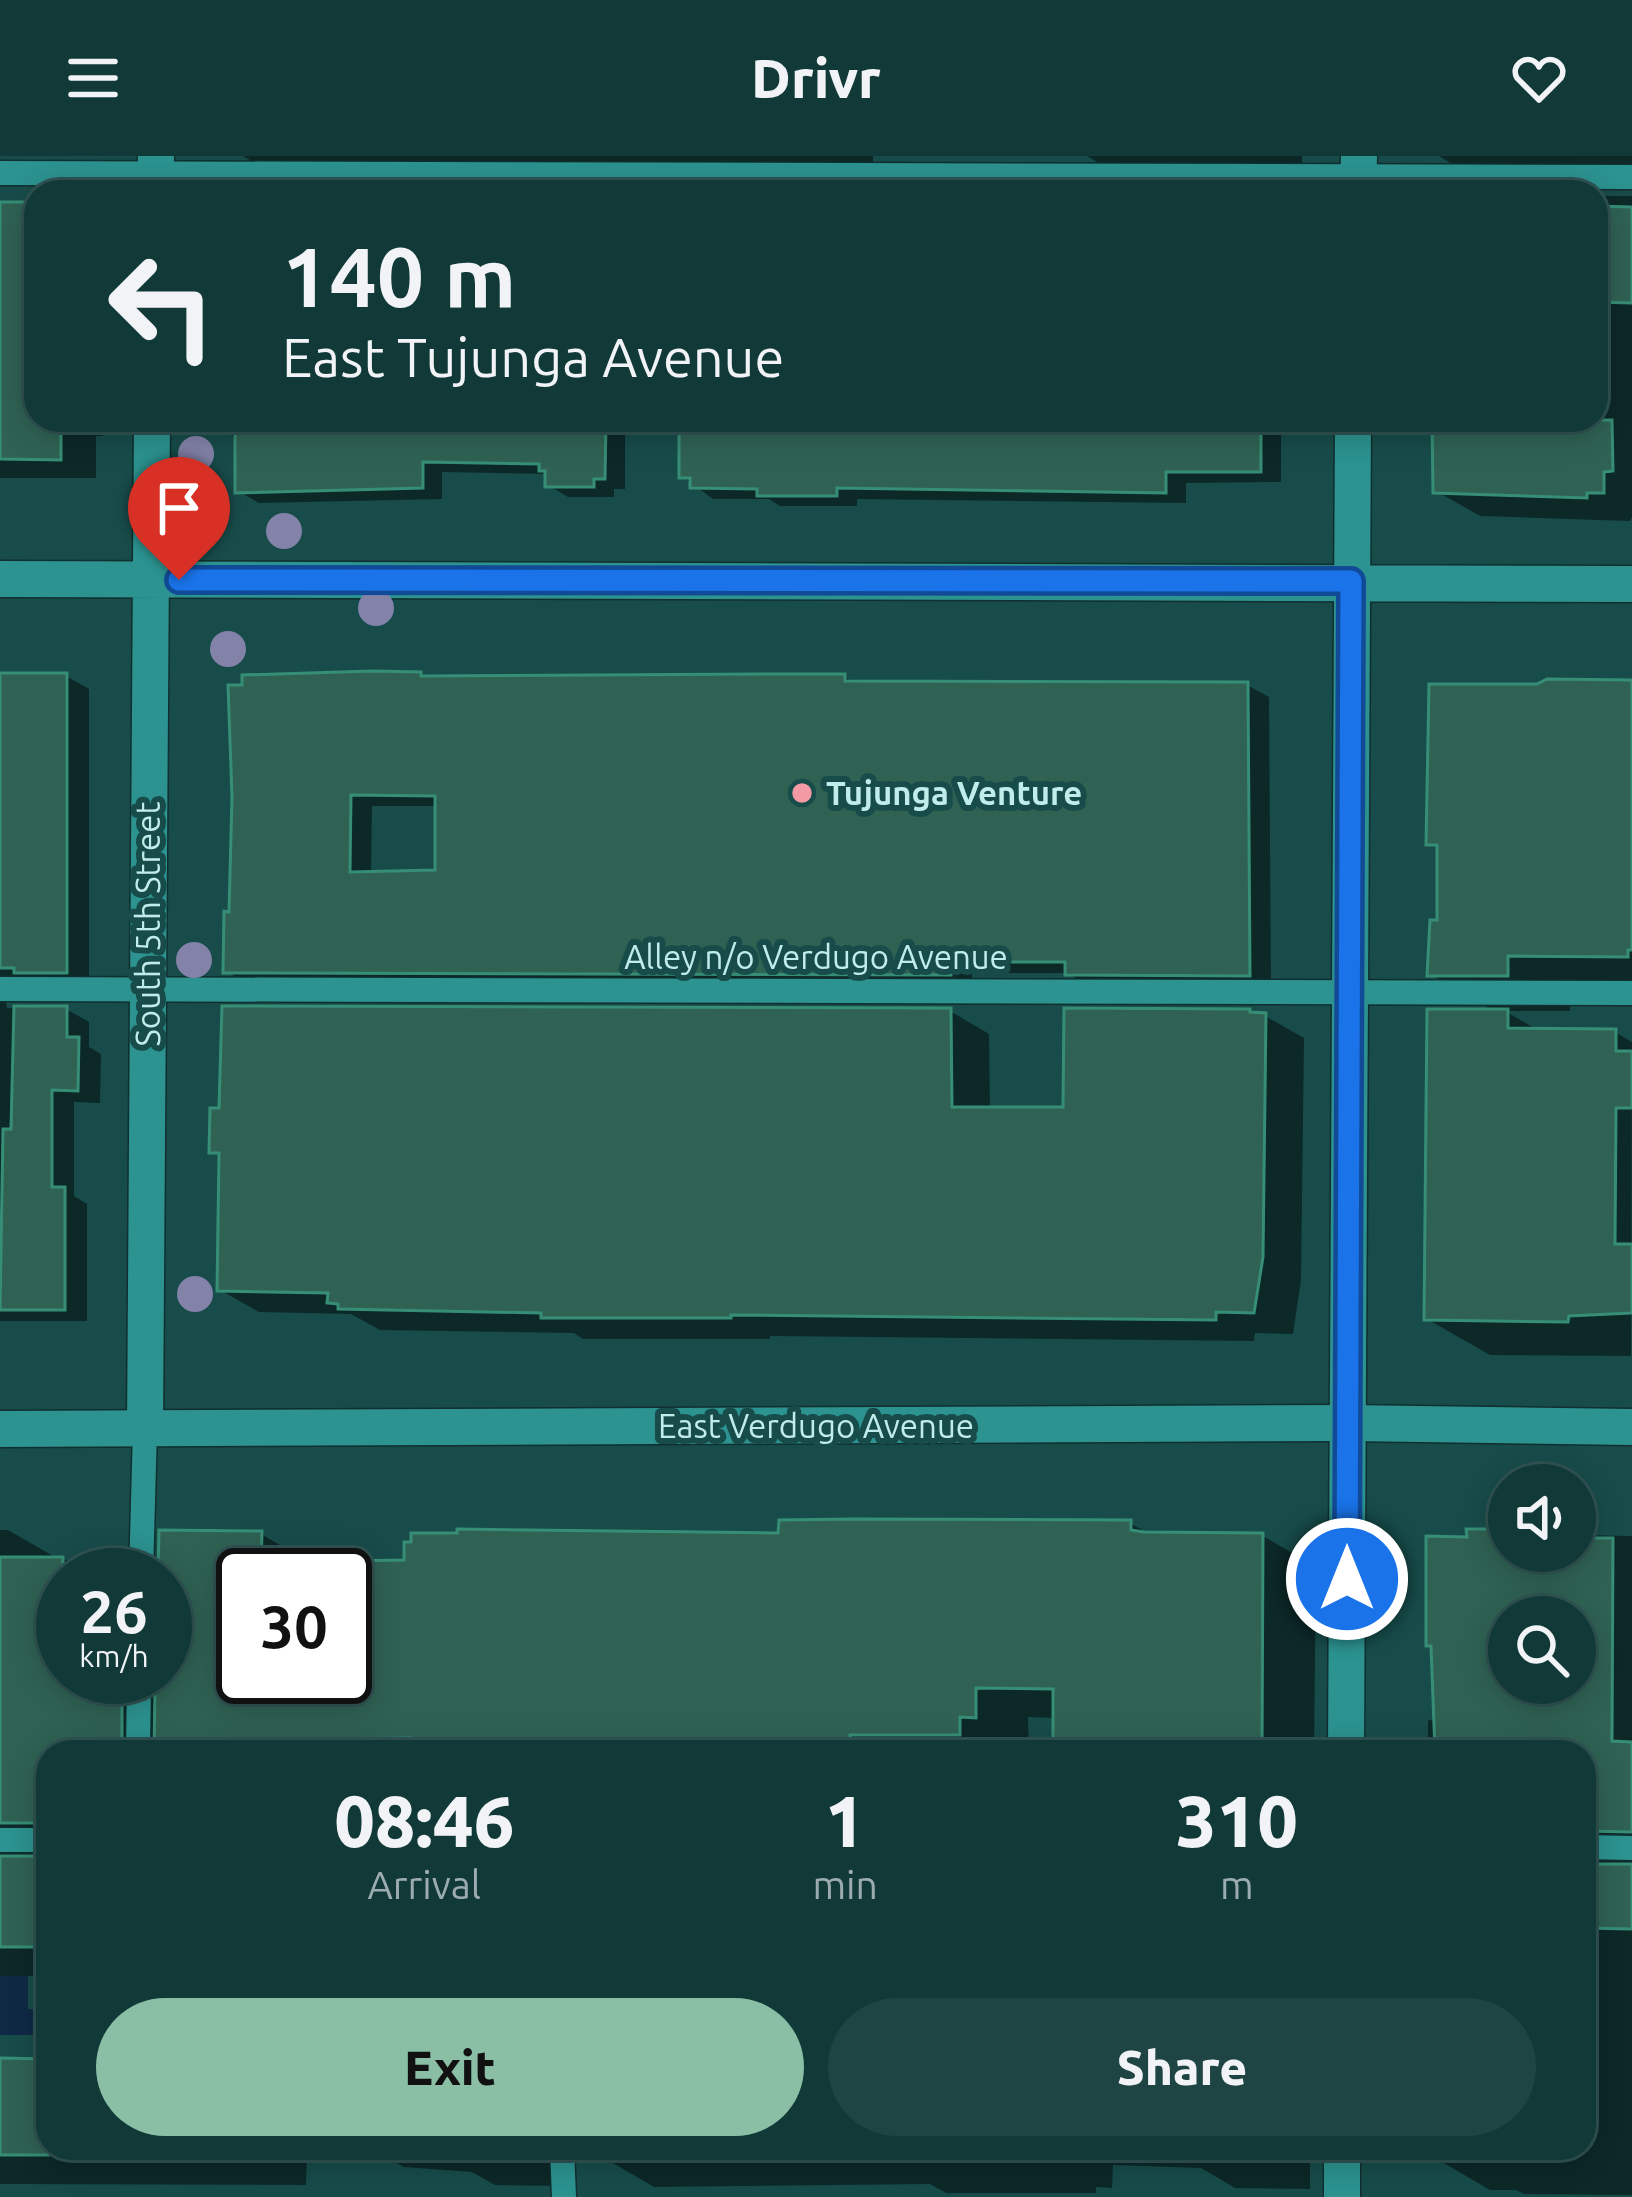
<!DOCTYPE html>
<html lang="en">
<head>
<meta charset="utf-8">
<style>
  body { margin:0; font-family:Ubuntu,sans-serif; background:#1e4443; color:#f1f3f6; height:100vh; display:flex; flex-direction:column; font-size:45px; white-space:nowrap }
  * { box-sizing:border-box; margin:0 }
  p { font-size:39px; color:#9cacae }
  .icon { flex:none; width:66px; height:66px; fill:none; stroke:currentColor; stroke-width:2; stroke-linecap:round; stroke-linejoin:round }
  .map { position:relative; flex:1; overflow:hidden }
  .side { position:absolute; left:36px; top:1584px; width:1560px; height:420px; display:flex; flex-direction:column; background:#113938; border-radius:36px; box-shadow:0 6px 30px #0003,0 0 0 3px #305353 }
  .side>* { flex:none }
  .banner { position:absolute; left:24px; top:24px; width:1584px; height:252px; border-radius:36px; box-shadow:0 6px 30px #0003,0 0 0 3px #305353; background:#113938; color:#f1f3f6; overflow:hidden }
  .tools { position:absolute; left:1488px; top:1308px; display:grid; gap:24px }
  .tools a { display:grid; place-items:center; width:108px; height:108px; border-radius:50%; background:#113938; box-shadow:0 6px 30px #0003,0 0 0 3px #305353; font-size:60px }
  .speed { position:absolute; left:36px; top:1392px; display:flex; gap:24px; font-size:60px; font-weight:700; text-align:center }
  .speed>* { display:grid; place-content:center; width:156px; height:156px; border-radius:50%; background:#113938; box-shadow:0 6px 30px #0003,0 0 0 3px #305353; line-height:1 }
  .speed small { font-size:30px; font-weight:400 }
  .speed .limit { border:6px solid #111; border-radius:18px; background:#fff; color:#111 }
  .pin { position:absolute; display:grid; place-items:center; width:102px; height:102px; color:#fff; margin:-123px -51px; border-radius:50% 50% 50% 0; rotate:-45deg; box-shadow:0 0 12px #0007 }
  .pin .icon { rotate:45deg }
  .me { position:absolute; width:132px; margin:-66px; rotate:0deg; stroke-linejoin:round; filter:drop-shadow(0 0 9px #0008) }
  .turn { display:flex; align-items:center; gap:42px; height:252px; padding:0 60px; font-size:54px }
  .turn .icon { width:156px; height:156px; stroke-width:2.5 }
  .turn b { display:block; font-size:84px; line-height:102px }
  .eta { display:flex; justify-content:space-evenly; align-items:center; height:204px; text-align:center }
  .eta b { font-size:72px; font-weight:800; line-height:84px }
  .action { display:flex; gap:24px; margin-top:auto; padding:24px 60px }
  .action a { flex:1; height:138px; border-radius:72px; background:#8abfa5; color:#111; font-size:48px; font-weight:800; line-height:138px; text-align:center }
  .action a+a { background:#1e4443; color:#f1f3f6 }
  header { display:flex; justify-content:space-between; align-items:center; height:156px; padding:0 60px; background:#113938; font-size:54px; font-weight:800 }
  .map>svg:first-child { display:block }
  .water { fill:#0f2945 }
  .shadow { fill:#0007; fill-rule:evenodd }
  .building { fill:#2f6253; stroke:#378e77; stroke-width:3; fill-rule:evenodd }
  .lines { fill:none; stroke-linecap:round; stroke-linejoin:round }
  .service-casing { stroke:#102f2e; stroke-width:27 }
  .minor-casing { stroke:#102f2e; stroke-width:39 }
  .tertiary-casing { stroke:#102f2e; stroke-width:39 }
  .service { stroke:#2c9390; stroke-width:24 }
  .minor { stroke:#2c9390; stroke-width:36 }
  .tertiary { stroke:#2c9390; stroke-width:36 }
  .tree { fill:#8382a9 }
  .route-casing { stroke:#114b97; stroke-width:30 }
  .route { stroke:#1a73e8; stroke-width:21 }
  .poi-dot { fill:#f49aa4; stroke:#174c4a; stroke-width:4.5 }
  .labels { text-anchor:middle; stroke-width:12; stroke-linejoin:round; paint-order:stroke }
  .poi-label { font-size:33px; font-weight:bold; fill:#c0ecea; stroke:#174c4a; text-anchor:start }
  .street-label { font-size:33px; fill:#c0ecea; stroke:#174c4a }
</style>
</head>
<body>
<header><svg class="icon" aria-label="menu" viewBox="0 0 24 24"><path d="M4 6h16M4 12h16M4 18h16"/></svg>Drivr<svg class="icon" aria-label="heart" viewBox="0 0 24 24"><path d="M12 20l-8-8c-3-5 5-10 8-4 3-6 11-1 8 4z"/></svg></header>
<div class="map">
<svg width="1632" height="2041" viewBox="0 0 1632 2041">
  <rect width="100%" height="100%" fill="#174c4a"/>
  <path class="water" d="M 0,1820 L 28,1820 L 28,1853 L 42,1854 L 42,1879 L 0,1879 Z"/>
  <path class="shadow" d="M 243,0 L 873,0 L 873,16 L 267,14 Z
    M 1302,0 L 1302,14 L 1123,22 L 1087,0 Z
    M 1439,0 L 1632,0 L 1632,28 L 1482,27 Z
    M 1596,40 L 1632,40 L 1632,361 L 1630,365 L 1480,360 L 1436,335 L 1436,264 L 1596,264 Z
    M 0,49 L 36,49 L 36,264 L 104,264 L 103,280 L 96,280 L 96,322 L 0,322 Z
    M 231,264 L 1281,264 L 1281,326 L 1186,327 L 1186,347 L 857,343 L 857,350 L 780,350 L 769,343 L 713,343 L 682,320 L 682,278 L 625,274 L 625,333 L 614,333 L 614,341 L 568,341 L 548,329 L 548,318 L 442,316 L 442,343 L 259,347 L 238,335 L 238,283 L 231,279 Z
    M 0,519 L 66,520 L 89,533 L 89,828 L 9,836 L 6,846 L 7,852 L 66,853 L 89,866 L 89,891 L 101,898 L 100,947 L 74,946 L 74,1040 L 87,1048 L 87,1165 L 0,1165 Z
    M 421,519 L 429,523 L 844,521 L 855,528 L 1247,529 L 1269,541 L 1271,830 L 1090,830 L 1067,817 L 972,817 L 972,830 L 248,828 L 226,815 L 232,759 ZM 372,650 L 438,650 L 438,717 L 371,719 Z
    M 1632,527 L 1632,836 L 1570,835 L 1570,855 L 1505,855 L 1541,876 L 1615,876 L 1632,886 L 1631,1200 L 1490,1199 L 1427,1163 L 1496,856 L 1430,818 L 1440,767 L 1440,693 L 1429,687 Z
    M 950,855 L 989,878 L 990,954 L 1066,954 L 1256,859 L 1265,860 L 1304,882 L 1301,1124 L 1293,1178 L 1255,1177 L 1254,1185 L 770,1180 L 770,1183 L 583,1183 L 574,1177 L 380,1174 L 351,1158 L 259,1156 L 220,1134 L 222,1001 L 212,996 Z
    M 1130,1367 L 1151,1379 L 1263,1380 L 1316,1411 L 1314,1596 L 1056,1596 L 1056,1562 L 1028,1561 L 1029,1596 L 48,1596 L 48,1820 L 0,1820 L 0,1374 L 8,1374 L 60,1404 L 124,1405 L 149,1419 L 63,1419 L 63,1521 L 165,1521 L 165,1419 L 160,1419 L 261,1378 L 314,1409 L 407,1407 L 781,1380 ZM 243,1419 L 345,1419 L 345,1521 L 243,1521 Z
    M 1509,1377 L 1509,1395 L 1575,1395 L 1575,1379 L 1632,1380 L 1632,2039 L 1524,2038 L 1516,2034 L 1490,2034 L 1430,1999 L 1430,1992 L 1584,1992 L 1584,1596 L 1428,1596 L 1428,1564 L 1437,1565 L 1470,1384 ZM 1509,1461 L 1575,1461 L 1575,1527 L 1509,1527 Z
    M 0,1905 L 48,1906 L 48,1992 L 307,1992 L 306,2029 L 0,2028 Z
    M 370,1992 L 563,1992 L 562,2030 L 495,2029 L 472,2016 L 404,2011 Z
    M 601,1992 L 1310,1992 L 1310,2033 L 1235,2032 L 1201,2012 L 1113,2009 L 1112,2032 L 1096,2031 L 1096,2037 L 946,2037 L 930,2028 L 654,2031 L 601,2000 Z"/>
  <path class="building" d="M 0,46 L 36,46 L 36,264 L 61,264 L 61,304 L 0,303 Z
    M 1596,50 L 1632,51 L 1632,147 L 1596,146 Z
    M 235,264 L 606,264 L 605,323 L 594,323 L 594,331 L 545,331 L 545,315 L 539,315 L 539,308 L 423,306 L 423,332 L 235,337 Z
    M 679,264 L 1261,264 L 1261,316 L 1166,316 L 1166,337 L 837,332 L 837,340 L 757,340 L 757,333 L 690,332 L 690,322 L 679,322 Z
    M 1432,264 L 1612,264 L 1613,315 L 1604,316 L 1604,337 L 1587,337 L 1587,342 L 1433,337 Z
    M 373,515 L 421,516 L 421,520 L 759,518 L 845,518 L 845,525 L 1248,526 L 1250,820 L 1065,819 L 1065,806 L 951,806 L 951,819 L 223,817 L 224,755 L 229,756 L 232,641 L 228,529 L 242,529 L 242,519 ZM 351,639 L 435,640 L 435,714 L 350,716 Z
    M 0,517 L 67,517 L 67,817 L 14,817 L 14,812 L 0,812 Z
    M 1547,523 L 1632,524 L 1632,794 L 1628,794 L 1628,801 L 1508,800 L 1508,820 L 1427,820 L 1430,764 L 1437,764 L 1437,689 L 1426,689 L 1429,528 L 1537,528 Z
    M 14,850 L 67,850 L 67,881 L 79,881 L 78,935 L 52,934 L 52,1031 L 65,1031 L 65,1154 L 0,1154 L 3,973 L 11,973 Z
    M 222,850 L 951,852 L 952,951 L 1063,951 L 1064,852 L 1250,853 L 1250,856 L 1266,857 L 1263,1101 L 1254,1157 L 1216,1156 L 1216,1164 L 731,1159 L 731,1162 L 541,1162 L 541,1157 L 338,1153 L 338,1148 L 327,1147 L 328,1137 L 217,1135 L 219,997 L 209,997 L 210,952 L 219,952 Z
    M 1427,853 L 1508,853 L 1508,872 L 1616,873 L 1616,895 L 1632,895 L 1632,952 L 1616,952 L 1615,1088 L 1632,1088 L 1632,1157 L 1569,1160 L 1568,1166 L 1424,1164 Z
    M 855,1363 L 1131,1364 L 1131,1374 L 1144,1376 L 1263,1377 L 1262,1596 L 1053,1596 L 1053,1533 L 976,1532 L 976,1562 L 960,1561 L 960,1579 L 850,1579 L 850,1585 L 818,1585 L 818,1596 L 410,1596 L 410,1582 L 331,1583 L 331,1596 L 154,1596 L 155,1529 L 162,1529 L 165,1521 L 165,1419 L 158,1419 L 159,1374 L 262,1375 L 261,1419 L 243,1419 L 243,1521 L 345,1521 L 345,1405 L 404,1404 L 404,1386 L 411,1386 L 411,1377 L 457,1377 L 457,1373 L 778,1377 L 779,1364 Z
    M 1466,1373 L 1509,1373 L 1509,1395 L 1575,1395 L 1575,1373 L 1583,1374 L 1583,1382 L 1613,1382 L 1612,1585 L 1632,1586 L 1632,1676 L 1584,1675 L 1584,1596 L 1435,1596 L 1431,1490 L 1426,1490 L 1426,1380 L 1467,1381 ZM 1509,1461 L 1575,1461 L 1575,1527 L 1509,1527 Z
    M 0,1401 L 63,1401 L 63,1528 L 122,1529 L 122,1596 L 48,1596 L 48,1667 L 0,1667 Z
    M 0,1700 L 48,1700 L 48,1791 L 0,1791 Z
    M 1584,1708 L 1632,1708 L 1632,1773 L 1584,1772 Z
    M 0,1902 L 48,1903 L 48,1999 L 0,1999 Z"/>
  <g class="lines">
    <g class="service-casing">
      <path id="service" d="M 0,17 L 1632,21
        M 0,833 L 1632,837
        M 141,1419 L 145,1273
        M 138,1596 L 139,1521
        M 0,1684 L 48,1684
        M 1584,1691 L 1632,1692
        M 562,1992 L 564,2041"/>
    </g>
    <g class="minor-casing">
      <path id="minor" d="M 155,36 L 156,0
        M 1358,36 L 1359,0
        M 0,423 L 1632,428
        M 145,1273 L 152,264
        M 1346,1596 L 1353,264
        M 1342,2041 L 1342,1992"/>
    </g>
    <g class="tertiary-casing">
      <path id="tertiary" d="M 0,1273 L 1349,1267 L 1632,1271"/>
    </g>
    <use href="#service" class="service"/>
    <use href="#minor" class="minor"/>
    <use href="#tertiary" class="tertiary"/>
  </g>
  <g class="tree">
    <circle cx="196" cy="298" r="18"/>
    <circle cx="284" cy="375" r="18"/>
    <circle cx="376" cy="452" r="18"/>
    <circle cx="228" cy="493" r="18"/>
    <circle cx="194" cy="804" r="18"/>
    <circle cx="195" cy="1138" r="18"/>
  </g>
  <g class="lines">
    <g class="route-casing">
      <path id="route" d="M 179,424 L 1351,425 L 1347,1423"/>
    </g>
    <use href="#route" class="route"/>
  </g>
  <circle class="poi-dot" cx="802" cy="637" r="12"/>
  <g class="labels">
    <g class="poi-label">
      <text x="826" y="649">Tujunga Venture</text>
    </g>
    <g class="street-label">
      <text transform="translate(148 768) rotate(-90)" y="12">South 5th Street</text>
      <text x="816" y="813">Alley n/o Verdugo Avenue</text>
      <text x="816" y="1282">East Verdugo Avenue</text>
    </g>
  </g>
</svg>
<div class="tools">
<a><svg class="icon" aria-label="sound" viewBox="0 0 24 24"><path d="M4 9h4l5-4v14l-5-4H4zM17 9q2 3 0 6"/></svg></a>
<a><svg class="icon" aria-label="search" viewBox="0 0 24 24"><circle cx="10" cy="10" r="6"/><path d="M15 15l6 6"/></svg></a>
</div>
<div class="speed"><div>26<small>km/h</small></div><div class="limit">30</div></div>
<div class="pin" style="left:179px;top:424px;background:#d93025"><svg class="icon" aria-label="arrive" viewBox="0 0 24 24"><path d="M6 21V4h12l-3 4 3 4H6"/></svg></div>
<svg class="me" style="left:1347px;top:1423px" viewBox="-20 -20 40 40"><circle r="17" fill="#1a73e8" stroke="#fff" stroke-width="3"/><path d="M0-11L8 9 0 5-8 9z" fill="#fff"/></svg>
<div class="banner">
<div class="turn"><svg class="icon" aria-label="left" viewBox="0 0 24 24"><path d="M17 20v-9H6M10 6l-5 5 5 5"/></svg><div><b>140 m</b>East Tujunga Avenue</div></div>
</div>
<section class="side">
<div class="eta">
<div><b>08:46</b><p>Arrival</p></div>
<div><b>1</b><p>min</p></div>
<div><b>310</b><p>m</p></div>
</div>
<div class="action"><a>Exit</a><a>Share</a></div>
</section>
</div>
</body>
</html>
